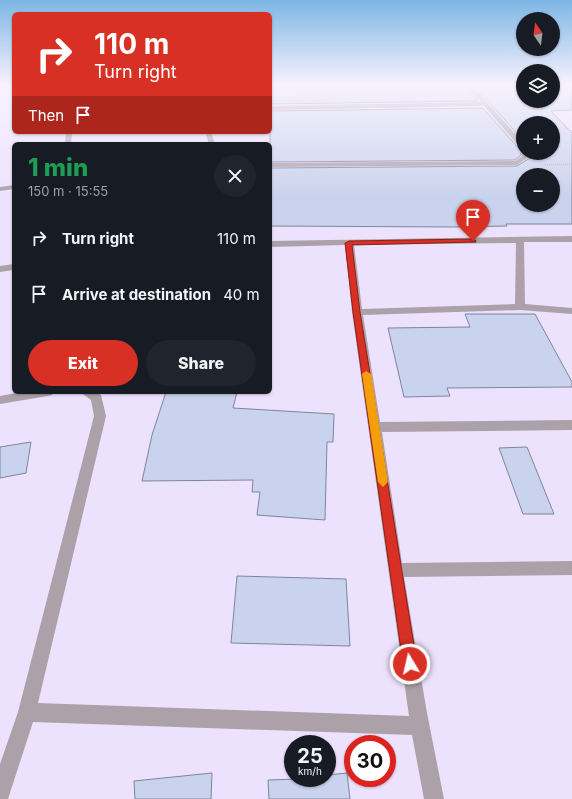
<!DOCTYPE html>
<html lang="en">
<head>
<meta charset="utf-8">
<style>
  body { margin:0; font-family:Inter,sans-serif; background:#20242c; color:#f1f3f6; height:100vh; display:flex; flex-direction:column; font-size:15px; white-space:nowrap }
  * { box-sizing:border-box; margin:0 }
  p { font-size:13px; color:#9ea1a6 }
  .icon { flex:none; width:22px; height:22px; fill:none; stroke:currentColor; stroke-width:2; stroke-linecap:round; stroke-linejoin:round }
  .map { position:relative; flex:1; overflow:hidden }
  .drawer { position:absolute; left:12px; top:142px; width:260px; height:252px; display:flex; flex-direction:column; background:#171b24; border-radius:6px; box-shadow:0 1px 3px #0004 }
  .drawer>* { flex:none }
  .banner { position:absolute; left:12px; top:12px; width:260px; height:122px; border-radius:6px; box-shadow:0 1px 3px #0004; background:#d93025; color:#fff; overflow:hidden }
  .needle { width:26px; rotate:346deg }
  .buttons { position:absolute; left:516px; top:12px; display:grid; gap:8px }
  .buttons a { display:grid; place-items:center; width:44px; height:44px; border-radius:50%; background:#171b24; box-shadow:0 1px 3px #0004; font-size:20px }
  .speed { position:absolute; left:284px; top:735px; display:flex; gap:8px; font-size:20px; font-weight:700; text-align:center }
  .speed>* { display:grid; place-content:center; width:52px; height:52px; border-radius:50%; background:#171b24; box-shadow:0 1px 3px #0004; line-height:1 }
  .speed small { font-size:10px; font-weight:400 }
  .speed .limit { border:6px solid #d22; background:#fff; color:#111 }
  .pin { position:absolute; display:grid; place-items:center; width:34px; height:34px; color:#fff; margin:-41px -17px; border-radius:50% 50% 50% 0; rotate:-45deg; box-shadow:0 0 4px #0007 }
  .pin .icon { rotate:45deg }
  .me { position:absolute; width:44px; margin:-22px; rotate:351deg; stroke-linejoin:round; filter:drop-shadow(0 0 3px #0008) }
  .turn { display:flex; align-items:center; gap:14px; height:84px; padding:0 16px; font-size:18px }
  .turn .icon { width:52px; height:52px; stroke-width:2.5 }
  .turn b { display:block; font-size:28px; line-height:34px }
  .then { display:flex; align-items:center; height:38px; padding:0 16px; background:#0003; gap:8px; font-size:15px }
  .round { display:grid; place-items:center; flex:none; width:42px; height:42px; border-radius:21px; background:#20242c }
  .overview { display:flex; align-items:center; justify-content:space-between; height:68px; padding:0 16px }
  h1 { font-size:24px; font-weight:800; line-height:30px; color:#1e9e55 }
  .action { display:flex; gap:8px; margin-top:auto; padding:8px 16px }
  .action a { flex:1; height:46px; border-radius:24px; background:#d93025; color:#fff; font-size:16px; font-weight:800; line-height:46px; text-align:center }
  .action a+a { background:#20242c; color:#f1f3f6 }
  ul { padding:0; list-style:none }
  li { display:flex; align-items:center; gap:12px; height:56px; padding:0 16px }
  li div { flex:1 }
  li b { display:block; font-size:15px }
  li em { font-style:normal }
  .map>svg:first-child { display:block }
  .building { fill:#cad3ed; stroke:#7d859d; fill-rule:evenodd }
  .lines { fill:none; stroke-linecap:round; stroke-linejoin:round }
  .path { stroke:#9c94a8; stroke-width:1.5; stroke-dasharray:0.5 1.5; stroke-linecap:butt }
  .street { fill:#aca1a8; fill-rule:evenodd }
  .route { fill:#d93025; stroke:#8d1f18 }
  .slow { fill:#f59e0b }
</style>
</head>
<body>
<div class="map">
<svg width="572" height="799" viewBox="0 0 572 799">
  <rect width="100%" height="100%" fill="#ede2fd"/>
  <path class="building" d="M 494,85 L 523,85 L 523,101 L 553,101 L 553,85 L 572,85 L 572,110 L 551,111 L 572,133 L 572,224 L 506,224 L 507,226 L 454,227 L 270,226 L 270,168 L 517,166 L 530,158 L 530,153 L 553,153 L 553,123 L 523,123 L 523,140 L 475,87 L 495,87 ZM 523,175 L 553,175 L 553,205 L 523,205 Z
    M 343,86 L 465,87 L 478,101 L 270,104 L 270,89 L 296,89 L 296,87 Z
    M 483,108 L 521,151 L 521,155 L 515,160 L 270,162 L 270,111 Z
    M 465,314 L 535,314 L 572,382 L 572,387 L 447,388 L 450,396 L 404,397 L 388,328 L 470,327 Z
    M 166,392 L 237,392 L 233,408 L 334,414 L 333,442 L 327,442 L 325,520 L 257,515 L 260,492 L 252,492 L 253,480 L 142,481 L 152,435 Z
    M 31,442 L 26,473 L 0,478 L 0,447 Z
    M 527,447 L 554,514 L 523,514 L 499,448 Z
    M 237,576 L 346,579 L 350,646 L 231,643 Z
    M 212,773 L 211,799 L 135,799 L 134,781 Z
    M 347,773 L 350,799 L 269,799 L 268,780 L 327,778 L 327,775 Z"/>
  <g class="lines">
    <path class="path" d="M 545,165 L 572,164"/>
    <path class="street" d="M 465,85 L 471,85 L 523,142 L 523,151 L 484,106 L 270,110 L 270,106 L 481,102 Z
      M 66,132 L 72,132 L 71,144 L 65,144 Z
      M 205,132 L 211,132 L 215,144 L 209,144 Z
      M 523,151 L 523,153 L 528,153 L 529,157 L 517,165 L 270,167 L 270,163 L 515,161 L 522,156 Z
      M 14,185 L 14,189 L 0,191 L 0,187 Z
      M 572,236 L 572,242 L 524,242 L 525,304 L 572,308 L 572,314 L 520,310 L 363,315 L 380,422 L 572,420 L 572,430 L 382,432 L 402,563 L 572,561 L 572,575 L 404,577 L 427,713 L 444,799 L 424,799 L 412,735 L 33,722 L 8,799 L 0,799 L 0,764 L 18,712 L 94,416 L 91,400 L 80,392 L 96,392 L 101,395 L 106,416 L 38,703 L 409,716 L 352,312 L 345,245 L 270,247 L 270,241 ZM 516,243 L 515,304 L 362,309 L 354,245 Z
      M 14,264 L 14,270 L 0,272 L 0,266 Z
      M 22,392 L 54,392 L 52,395 L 48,396 L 0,404 L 0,396 Z"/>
  </g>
  <linearGradient id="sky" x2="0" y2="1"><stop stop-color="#7db6e4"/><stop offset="0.43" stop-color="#f7f2fe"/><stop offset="1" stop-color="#f7f2fe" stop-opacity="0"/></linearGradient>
  <rect width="572" height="197" fill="url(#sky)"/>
  <path class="route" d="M 473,239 L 476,241 L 476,242 L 352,245 L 360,312 L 417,664 L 415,668 L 410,670 L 405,668 L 403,664 L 353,312 L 345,243 L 349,241 Z"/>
  <path class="slow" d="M 366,371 L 371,374 L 388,482 L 383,487 L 378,482 L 362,374 Z"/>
</svg>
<div class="buttons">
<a><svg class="needle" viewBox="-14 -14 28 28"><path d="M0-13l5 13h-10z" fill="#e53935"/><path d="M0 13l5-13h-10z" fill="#9ea1a6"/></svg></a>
<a><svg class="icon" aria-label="layers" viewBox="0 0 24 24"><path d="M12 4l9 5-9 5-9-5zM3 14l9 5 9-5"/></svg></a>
<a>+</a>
<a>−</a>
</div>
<div class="speed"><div>25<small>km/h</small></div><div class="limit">30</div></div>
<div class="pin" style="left:473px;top:241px;background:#d93025"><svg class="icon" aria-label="arrive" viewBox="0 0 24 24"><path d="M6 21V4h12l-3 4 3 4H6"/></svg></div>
<svg class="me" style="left:410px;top:664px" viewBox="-20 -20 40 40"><circle r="17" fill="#d93025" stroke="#fff" stroke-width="3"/><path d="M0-11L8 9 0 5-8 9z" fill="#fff"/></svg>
<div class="banner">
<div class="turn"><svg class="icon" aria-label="right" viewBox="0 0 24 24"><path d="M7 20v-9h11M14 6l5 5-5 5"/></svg><div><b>110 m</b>Turn right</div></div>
<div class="then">Then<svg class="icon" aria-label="arrive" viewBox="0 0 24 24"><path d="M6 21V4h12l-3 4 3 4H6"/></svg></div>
</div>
<section class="drawer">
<div class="overview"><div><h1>1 min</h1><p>150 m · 15:55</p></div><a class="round"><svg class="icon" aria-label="close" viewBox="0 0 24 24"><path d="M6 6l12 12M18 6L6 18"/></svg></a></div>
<ul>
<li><svg class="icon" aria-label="right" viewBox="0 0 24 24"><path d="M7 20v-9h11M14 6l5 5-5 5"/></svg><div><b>Turn right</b></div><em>110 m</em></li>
<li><svg class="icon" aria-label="arrive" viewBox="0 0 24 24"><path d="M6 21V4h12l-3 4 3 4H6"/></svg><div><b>Arrive at destination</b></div><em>40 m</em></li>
</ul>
<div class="action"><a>Exit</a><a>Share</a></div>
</section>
</div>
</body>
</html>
